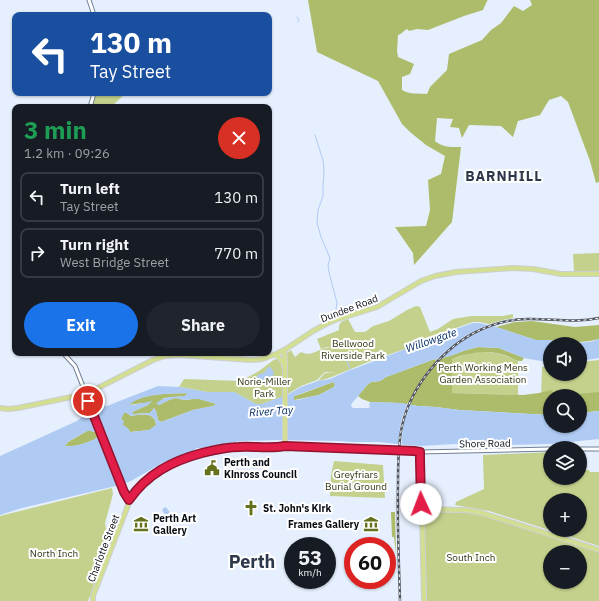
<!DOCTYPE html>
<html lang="en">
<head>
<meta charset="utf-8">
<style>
  body { margin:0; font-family:"IBM Plex Sans",sans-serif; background:#20242c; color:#f1f3f6; height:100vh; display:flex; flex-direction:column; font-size:15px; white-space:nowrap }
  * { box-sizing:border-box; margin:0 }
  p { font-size:13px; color:#9ea1a6 }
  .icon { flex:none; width:22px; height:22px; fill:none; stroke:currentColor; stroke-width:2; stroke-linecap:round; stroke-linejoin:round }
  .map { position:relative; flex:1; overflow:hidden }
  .panel { position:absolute; left:12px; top:104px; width:260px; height:252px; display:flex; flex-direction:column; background:#171b24; border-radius:8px; box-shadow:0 1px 3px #0004 }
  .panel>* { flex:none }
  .hud { position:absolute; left:12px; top:12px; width:260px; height:84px; border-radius:8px; box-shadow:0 1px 3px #0004; background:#1a4fa0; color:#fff; overflow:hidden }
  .controls { position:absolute; left:543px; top:337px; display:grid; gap:8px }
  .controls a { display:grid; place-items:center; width:44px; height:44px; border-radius:50%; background:#171b24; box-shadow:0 1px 3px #0004; font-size:20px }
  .speed { position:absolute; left:284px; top:537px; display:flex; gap:8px; font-size:20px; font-weight:700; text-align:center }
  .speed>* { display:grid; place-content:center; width:52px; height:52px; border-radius:50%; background:#171b24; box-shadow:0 1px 3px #0004; line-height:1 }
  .speed small { font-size:10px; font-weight:400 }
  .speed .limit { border:6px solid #d22; background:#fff; color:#111 }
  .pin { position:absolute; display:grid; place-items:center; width:34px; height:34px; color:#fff; margin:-17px; border:2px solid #fff; border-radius:50%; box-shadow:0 1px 4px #0007 }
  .me { position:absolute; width:44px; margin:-22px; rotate:358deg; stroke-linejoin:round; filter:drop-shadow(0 0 3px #0008) }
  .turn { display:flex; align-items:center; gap:14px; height:84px; padding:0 12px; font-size:18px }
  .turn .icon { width:52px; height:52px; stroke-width:2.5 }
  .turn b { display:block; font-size:28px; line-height:34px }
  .round { display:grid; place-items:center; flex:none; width:42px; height:42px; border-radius:21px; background:#20242c }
  .head { display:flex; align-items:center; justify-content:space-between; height:68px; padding:0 12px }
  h1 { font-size:24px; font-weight:800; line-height:30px; color:#1e9e55 }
  .primary-button { display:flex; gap:8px; margin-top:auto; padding:8px 12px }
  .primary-button a { flex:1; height:46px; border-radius:24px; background:#1a73e8; color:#fff; font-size:16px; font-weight:800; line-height:46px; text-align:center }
  .primary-button a+a { background:#20242c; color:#f1f3f6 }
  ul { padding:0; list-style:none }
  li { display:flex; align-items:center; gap:12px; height:50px; margin:0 8px 6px; padding:0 4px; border:2px solid #363941; border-radius:8px }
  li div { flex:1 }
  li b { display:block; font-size:15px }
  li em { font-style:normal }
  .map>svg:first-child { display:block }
  .green { fill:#c3d18c; fill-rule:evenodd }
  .forest { fill:#adbc6b }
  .water { fill:#afcbf4; fill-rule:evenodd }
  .pier { fill:#e5effd }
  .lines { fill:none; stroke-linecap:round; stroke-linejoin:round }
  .stream { stroke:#afcbf4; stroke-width:1 }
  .river { stroke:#afcbf4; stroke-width:5 }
  .tertiary-casing { stroke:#738196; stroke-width:5 }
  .primary-casing { stroke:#cdced0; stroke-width:6 }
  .tertiary { stroke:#fff; stroke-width:3 }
  .primary { stroke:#d2de92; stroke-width:4 }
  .rail-casing { stroke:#515761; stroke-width:2.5 }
  .rail { stroke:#fff; stroke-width:1; stroke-dasharray:3; stroke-linecap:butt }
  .route-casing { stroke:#92132f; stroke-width:10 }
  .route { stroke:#e11d48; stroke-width:7 }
  .labels { text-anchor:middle; stroke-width:4; stroke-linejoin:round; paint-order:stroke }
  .street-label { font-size:10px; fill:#070c13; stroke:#fff }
  .park-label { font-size:10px; fill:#303612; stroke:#fff }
  .poi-label { font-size:10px; font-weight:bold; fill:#070c13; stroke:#fff; text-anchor:start }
  .water-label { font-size:11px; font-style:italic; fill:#002c65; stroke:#fff }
  .district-label { font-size:14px; font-weight:bold; letter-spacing:1px; fill:#2d394b; stroke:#fff }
  .town-label { font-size:18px; font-weight:bold; fill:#2d394b; stroke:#fff }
</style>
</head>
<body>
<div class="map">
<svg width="599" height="601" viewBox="0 0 599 601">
  <rect width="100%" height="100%" fill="#e5effd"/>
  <path class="green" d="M 96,93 L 125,93 L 125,94 L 111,107 L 90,107 L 93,97 Z
    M 599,253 L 599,271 L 574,272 L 573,254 Z
    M 416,306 L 420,307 L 430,332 L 438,329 L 453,319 L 471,316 L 503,316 L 513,314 L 513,318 L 503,320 L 489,324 L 480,322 L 473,322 L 425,339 L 408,348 L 373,360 L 329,378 L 318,381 L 325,373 L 336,372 L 325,372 L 317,380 L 301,386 L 288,394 L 287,353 L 291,350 L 295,357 L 301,352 C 313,358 318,347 330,348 L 328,347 L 321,349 L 317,339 L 339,330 L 339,326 L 341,322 L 348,319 L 355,332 L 365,332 L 373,326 L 389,321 L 407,310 Z
    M 481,352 C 495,352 506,355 518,361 L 518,395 L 452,393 L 452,359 L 470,353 Z
    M 275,359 L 278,360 L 281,364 L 282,369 L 282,397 L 262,404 L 256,404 L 234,392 L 207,392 L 179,387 L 184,379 L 241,381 L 259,371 Z
    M 599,360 L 599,398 L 580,396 L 550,396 L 541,401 L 542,367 L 550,366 L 550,374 L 580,374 L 580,362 Z
    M 550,452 L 550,478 L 580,478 L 580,466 L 583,466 L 584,470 L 589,470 L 590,472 L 599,472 L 599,546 L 489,511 L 455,505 L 456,502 L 484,489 L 483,455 ZM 550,500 L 580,500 L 580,530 L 550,530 Z
    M 334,461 L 383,465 L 385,498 L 330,496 L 331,475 Z
    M 112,488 L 113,494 L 105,523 L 109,544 L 88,601 L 0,601 L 0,516 Z
    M 426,512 L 482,513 L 599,552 L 599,601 L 427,601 L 424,516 ZM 550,552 L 580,552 L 580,582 L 550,582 Z"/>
  <path class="forest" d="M 308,0 L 488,0 L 487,1 L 483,10 L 464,16 L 428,30 L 417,29 L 409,31 L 407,29 C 403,31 402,34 398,35 L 397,51 L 398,57 L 414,64 L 410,74 L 402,77 L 402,90 C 410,95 418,93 427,94 L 430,87 L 447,70 L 449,54 L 482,40 L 491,30 L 501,23 L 514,6 L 523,11 L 532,5 L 530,0 L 599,0 L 599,182 L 596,183 L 590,161 L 568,102 L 561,96 L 549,100 L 540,115 L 518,121 L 513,137 L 501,126 L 469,125 L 462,138 L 459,128 L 450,127 L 453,119 L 437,118 L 435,141 C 444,148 450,147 461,147 L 452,222 L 414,265 L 413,253 L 395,227 L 426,226 L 430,210 L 428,180 L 441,174 L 445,156 L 426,145 L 410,132 L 402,124 L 378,81 L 317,52 Z
    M 532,321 L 575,327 L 599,325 L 599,339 L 590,341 L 569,343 L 548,340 L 536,340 L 496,327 L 515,322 Z
    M 478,347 L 499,348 L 524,358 L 522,361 C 516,361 512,358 507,356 C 489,349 470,352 452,359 L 452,393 L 523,395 L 539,393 L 551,390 L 555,395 L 561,394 L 563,391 L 571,391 L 577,394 L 599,392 L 599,411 L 580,413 L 580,396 L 550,396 L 550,415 L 548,415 L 459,410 L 436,407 L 418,406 L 400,403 L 370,402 L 362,399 L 358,396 L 367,385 L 371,382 L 380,381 L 386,377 L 432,360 L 450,356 L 466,350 Z
    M 333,382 L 335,384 L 334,387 L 319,395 L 294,400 L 294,396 L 301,394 Z
    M 188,393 L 185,396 L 164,398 L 159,405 L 169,400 L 176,398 L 184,400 L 193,399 L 199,399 L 217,404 L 213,406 L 193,410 L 161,422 L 158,420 L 156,411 L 154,408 L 150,413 L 133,414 L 132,412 L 148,405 L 143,403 L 128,405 C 143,392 169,394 188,393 Z
    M 124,412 L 127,413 L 131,416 C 137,415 150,412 154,419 C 155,419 156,424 156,425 L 150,430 L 130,432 L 129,430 L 123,425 L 123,423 L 121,419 Z
    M 87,431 L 91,431 L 100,433 L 101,436 C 92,441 76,448 65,446 L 68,442 Z
    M 391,512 L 395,512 L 396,554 L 394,537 L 392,537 Z"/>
  <path class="water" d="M 473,323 L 480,323 L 496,327 L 536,340 L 548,340 L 569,343 L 590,342 L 599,339 L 599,358 L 580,361 L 580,344 L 550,344 L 550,362 L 541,361 L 524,358 L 499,348 L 478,347 L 466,350 L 450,356 L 432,360 L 386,377 L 380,381 L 371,382 L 367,385 L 354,401 L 352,403 L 351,406 L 353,408 L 368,408 L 370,407 L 369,404 L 370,402 L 400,403 L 418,406 L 436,407 L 459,410 L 550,415 L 550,426 L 580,426 L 580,413 L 599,411 L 599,439 L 550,444 L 506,445 L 454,444 L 421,446 L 406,445 L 379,442 L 354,442 L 337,441 L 279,440 L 242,441 L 211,446 L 202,449 L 200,448 L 197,448 L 193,451 L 179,456 L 162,463 L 131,481 L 120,485 L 22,508 L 0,515 L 0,456 L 77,421 L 91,410 L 95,408 L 107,406 L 117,402 L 158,386 L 179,387 L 207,392 L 234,392 L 256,404 L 262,404 L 289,394 L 301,387 L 318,381 L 330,379 L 350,370 L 346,360 L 345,353 L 351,370 L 408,348 L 425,340 ZM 333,382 L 335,384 L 334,387 L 319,395 L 297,400 L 294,400 L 294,396 ZM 187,393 L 185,396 C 175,397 162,396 156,404 L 159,405 L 169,400 L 176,398 L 184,400 L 193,399 L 199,399 L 216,404 L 213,406 L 193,410 L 161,422 L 158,420 L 156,411 L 154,408 L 150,413 L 133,414 L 132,412 L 148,405 L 153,401 L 132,405 L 129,405 C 142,393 170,394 187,393 ZM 124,413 L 127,413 L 131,416 C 137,415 150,412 154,419 C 155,419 156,424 156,425 L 149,430 L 130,432 L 128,428 L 123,425 L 124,421 L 121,419 ZM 87,431 L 91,431 L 100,433 L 101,436 C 92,441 75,448 65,446 L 69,441 Z
    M 268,367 L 270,367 C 279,377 270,376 264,381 L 257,380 L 257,376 L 259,374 L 264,373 Z"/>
  <path class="pier" d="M 491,324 L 497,325 L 481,331 L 467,338 L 447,353 L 440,360 L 435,361 L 445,351 L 465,336 L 480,328 Z
    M 408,402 L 411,403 L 405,419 L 403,428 L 401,447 L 398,446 L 400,427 L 402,418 Z"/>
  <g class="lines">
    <path class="stream" d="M 297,17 L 299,20 L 298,22
      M 315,135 L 323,160 L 324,172 L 323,185 L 323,196 L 318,210 L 317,223 L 321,237 L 330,258 L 328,265 L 329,272 L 337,303 L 335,315"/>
    <path class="river" d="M 165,510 L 170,517"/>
    <g class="tertiary-casing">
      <path id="tertiary" d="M 89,0 L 94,15
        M 90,107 L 93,97 L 93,93
        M 63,353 L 75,366 L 86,394
        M 580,449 L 599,449
        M 420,452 L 550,449"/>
    </g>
    <g class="primary-casing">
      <path id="primary" d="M 284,350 L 285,361 L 285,446
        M 276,354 L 284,364
        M 86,394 L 124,493 L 129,500
        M 0,408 L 8,409 L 18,408 L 86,394 L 153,360 L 165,356 L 179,355 L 251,360 L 262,359 L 276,354 L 286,349 L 313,331 L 326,324 L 335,320 L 377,307 L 421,281 L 435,276 L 456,272 L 512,268 L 533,269 L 561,274 L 599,274
        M 422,509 L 466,510 L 482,513 L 599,550
        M 93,601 L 93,596 L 127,508 C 128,505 129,502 130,499 C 147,466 204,448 239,447 C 254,446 270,449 285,446 L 414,451 L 420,452 L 420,502 L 422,509 L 424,601"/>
    </g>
    <use href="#tertiary" class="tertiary"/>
    <use href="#primary" class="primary"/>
    <g class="rail-casing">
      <path id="rail" d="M 400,601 C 399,562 397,522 398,483 C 398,464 398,444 402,426 C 411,386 443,347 480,330 C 487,327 495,324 503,322 C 535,314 567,325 599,318"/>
    </g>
    <use href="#rail" class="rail"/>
  </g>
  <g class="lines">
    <g class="route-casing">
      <path id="route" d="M 88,401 L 124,492 L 129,500 C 147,474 172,461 202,453 C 214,450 226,447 239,447 C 254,446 270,449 285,446 L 414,451 L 420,452 L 420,460 L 421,504"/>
    </g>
    <use href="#route" class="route"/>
  </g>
  <defs>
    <g id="civic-bare" transform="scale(1.2)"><path d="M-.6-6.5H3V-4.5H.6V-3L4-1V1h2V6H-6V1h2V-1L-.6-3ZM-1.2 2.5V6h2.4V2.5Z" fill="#65721d" stroke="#fff" stroke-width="2.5" paint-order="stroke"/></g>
    <g id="church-bare" transform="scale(1.2)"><path d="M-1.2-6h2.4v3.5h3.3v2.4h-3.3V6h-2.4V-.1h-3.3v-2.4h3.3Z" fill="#65721d" stroke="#fff" stroke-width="2.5" paint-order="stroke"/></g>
    <g id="museum-bare" transform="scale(1.2)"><path d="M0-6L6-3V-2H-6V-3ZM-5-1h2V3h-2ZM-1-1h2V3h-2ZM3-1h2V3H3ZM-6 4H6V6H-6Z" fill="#65721d" stroke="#fff" stroke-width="2.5" paint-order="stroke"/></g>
  </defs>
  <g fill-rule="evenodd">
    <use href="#civic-bare" x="212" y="468"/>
    <use href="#church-bare" x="251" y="508"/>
    <use href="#museum-bare" x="141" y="524"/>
    <use href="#museum-bare" x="371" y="524"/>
  </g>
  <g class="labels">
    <g class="street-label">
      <text transform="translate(349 308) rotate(-21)" y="4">Dundee Road</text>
      <text transform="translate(485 443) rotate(-1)" y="4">Shore Road</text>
      <text transform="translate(103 548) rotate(-69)" y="4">Charlotte Street</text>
    </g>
    <g class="park-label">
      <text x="353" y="347">Bellwood<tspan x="353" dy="12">Riverside Park</tspan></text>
      <text x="483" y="371">Perth Working Mens<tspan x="483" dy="12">Garden Association</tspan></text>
      <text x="264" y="385">Norie-Miller<tspan x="264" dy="12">Park</tspan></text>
      <text x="356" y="478">Greyfriars<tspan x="356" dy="12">Burial Ground</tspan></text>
      <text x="54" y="557">North Inch</text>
      <text x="471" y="561">South Inch</text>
    </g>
    <g class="poi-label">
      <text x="224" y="466">Perth and<tspan x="224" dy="12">Kinross Council</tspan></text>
      <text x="263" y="512">St. John's Kirk</text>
      <text x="153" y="522">Perth Art<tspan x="153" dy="12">Gallery</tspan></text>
      <text x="359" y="528" text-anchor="end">Frames Gallery</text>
    </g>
    <g class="water-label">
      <text transform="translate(431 340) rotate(-19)" y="4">Willowgate</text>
      <text transform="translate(271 411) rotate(-4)" y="4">River Tay</text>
    </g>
    <g class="district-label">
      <text x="504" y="181">BARNHILL</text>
    </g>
    <g class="town-label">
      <text x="252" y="568">Perth</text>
    </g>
  </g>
</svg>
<div class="controls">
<a><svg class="icon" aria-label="sound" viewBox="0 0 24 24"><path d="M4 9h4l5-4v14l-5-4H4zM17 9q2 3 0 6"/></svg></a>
<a><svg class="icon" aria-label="search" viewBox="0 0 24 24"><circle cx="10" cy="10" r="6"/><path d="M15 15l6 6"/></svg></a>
<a><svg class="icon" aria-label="layers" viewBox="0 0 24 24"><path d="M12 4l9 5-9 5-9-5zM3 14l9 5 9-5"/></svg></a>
<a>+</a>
<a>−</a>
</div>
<div class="speed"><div>53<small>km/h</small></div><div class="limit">60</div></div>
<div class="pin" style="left:88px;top:401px;background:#d93025"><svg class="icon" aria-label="arrive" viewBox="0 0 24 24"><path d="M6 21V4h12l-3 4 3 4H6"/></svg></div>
<svg class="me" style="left:421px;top:504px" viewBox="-20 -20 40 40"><circle r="19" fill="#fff"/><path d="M0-13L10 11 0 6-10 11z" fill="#e11d48"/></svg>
<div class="hud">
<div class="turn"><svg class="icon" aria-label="left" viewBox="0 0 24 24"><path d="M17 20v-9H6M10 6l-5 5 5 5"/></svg><div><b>130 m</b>Tay Street</div></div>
</div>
<section class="panel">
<div class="head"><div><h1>3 min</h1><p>1.2 km · 09:26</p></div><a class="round" style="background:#d93025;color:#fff"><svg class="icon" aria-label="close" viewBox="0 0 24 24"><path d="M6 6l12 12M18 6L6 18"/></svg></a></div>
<ul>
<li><svg class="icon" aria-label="left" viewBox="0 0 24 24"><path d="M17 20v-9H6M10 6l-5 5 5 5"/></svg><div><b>Turn left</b><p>Tay Street</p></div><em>130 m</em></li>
<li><svg class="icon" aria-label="right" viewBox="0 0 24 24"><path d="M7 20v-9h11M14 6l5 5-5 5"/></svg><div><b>Turn right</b><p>West Bridge Street</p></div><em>770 m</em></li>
</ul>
<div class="primary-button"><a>Exit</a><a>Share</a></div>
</section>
</div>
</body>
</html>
